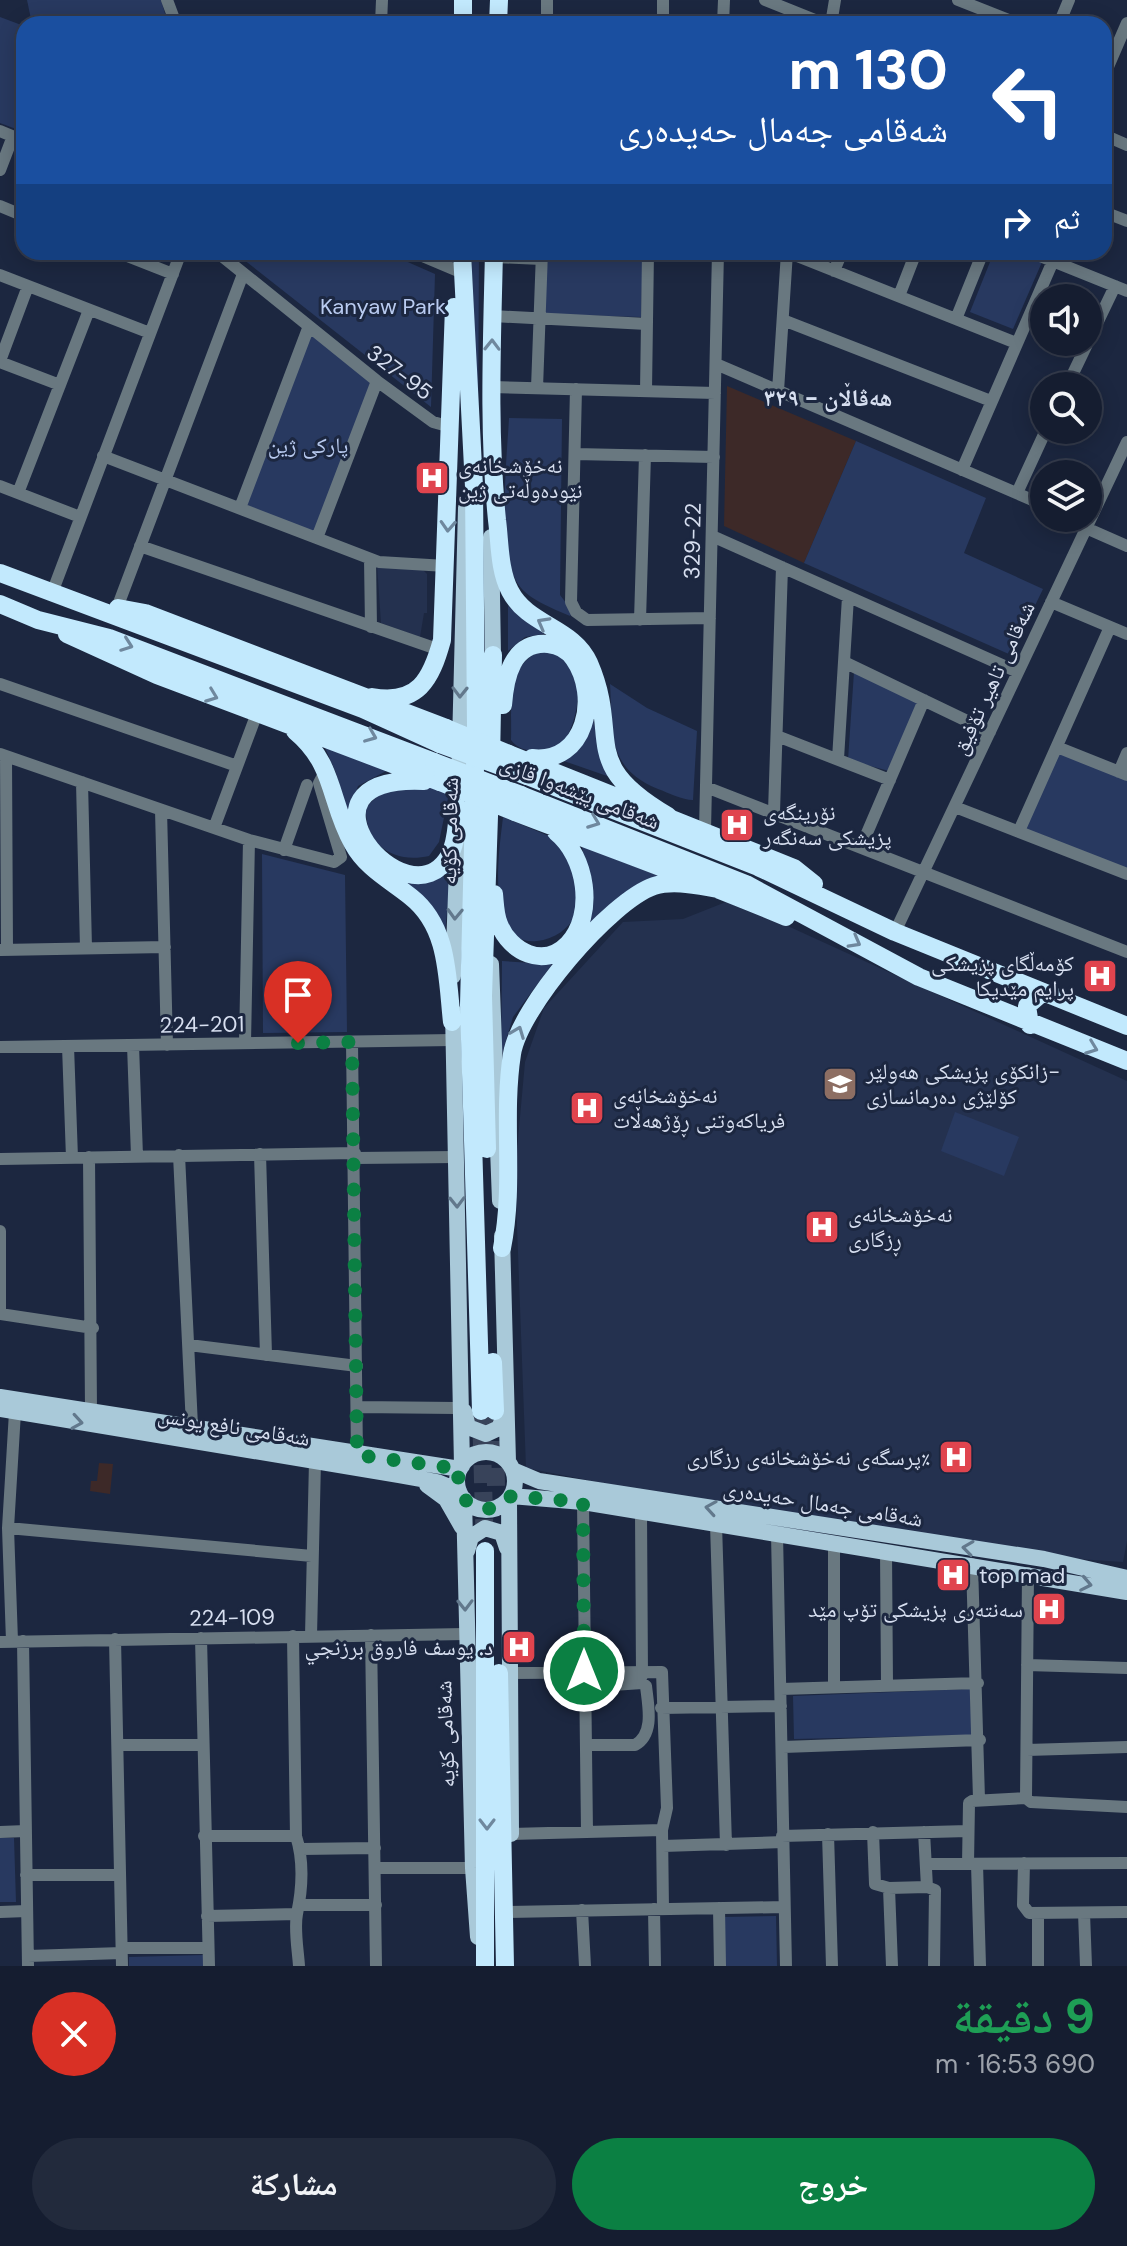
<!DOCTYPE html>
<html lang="ar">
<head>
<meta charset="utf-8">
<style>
  body { margin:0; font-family:"DM Sans","Noto Naskh Arabic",sans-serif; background:#222a3c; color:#f1f3f6; direction:rtl; height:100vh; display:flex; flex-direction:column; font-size:30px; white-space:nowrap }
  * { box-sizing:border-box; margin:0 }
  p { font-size:26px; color:#9da2ab }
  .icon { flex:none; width:44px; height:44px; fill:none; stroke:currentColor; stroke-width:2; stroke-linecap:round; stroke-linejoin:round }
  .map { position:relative; height:1966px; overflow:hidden; direction:ltr }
  .panel { display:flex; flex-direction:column; background:#151d30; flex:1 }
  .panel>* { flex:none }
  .top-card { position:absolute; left:16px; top:16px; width:1096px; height:244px; border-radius:24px; box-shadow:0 4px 20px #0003,0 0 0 2px #343b4c; direction:rtl; background:#1a4fa0; color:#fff; overflow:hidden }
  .tools { position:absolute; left:1030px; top:284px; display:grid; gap:16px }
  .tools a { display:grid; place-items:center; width:72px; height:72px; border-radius:50%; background:#151d30; box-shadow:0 4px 20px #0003,0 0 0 2px #343b4c; font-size:40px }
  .pin { position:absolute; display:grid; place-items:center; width:68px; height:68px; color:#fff; margin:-82px -34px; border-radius:50% 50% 50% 0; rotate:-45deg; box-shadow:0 0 8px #0007 }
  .pin .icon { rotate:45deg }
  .me { position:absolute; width:88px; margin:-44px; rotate:0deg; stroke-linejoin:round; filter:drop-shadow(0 0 6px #0008) }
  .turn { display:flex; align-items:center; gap:28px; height:168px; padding:0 32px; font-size:36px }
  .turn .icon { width:104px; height:104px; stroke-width:2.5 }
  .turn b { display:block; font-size:56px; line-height:68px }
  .then { display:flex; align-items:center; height:76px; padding:0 32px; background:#0003; gap:16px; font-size:30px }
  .round { display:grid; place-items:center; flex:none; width:84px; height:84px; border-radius:42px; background:#222a3c }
  .headline { display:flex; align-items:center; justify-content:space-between; height:136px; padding:0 32px }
  h1 { font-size:48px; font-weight:800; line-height:60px; color:#1e9e55 }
  .primary-button { display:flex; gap:16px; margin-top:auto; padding:16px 32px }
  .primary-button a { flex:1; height:92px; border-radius:48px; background:#0b8043; color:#fff; font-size:32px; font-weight:800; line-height:92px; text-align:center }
  .primary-button a+a { background:#222a3c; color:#f1f3f6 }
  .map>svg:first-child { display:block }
  .built { fill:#24314f }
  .education { fill:#3d2928 }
  .green { fill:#283960 }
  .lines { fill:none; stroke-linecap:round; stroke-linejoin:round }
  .highway-tunnel { stroke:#38435a; stroke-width:18; stroke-dasharray:18 9; stroke-linecap:butt }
  .minor { stroke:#697880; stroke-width:12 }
  .major { stroke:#a9c9d9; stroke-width:16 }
  .highway { stroke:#c2e9fd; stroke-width:18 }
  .highway-bridge { stroke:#c2e9fd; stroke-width:18 }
  .oneway { stroke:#6f889e }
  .oneway2 { stroke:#62788c }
  .route { stroke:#0b8043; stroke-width:14; stroke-dasharray:0 25.2 }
  .labels { text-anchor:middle; stroke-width:6; stroke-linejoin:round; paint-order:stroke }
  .park-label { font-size:22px; fill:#b9cbf0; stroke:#1c2740 }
  .street-label { font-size:22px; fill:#d7dff0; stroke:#1c2740 }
  .poi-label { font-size:22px; fill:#d7dff0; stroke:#1c2740; text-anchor:start }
  .neighbourhood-label { font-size:24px; font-weight:bold; fill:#d7dff0; stroke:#1c2740 }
</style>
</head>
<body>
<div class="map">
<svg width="1127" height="1966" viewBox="0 0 1127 1966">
  <rect width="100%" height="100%" fill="#1c2740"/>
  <path class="built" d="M 377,565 L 423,570 L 427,574 L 427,613 L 424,613 L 420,637 L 381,623 Z
    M 731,900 L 1127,1081 L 1127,1541 L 1123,1562 L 1018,1555 L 822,1526 L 526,1468 L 515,1172 L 525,1062 L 544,1008 L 623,922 L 683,919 Z"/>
  <path class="education" d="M 727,386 L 856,441 L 804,563 L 724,526 Z
    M 99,1463 L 113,1464 L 110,1494 L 90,1491 L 91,1481 L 97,1481 Z"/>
  <path class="green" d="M 27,0 L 161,0 L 168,24 L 32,24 Z
    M 0,17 L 24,26 L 24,132 L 0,123 Z
    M 234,252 L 385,252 L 435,274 L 431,407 Z
    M 472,252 L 479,252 L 478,432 L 472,273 Z
    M 548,252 L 643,252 L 641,317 L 544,314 Z
    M 994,252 L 1014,252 L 1042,262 L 1013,329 L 970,312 Z
    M 309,332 L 373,383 L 315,534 L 243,507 Z
    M 509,418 L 562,419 L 560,595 L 573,612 L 570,616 C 552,608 529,600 518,584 C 497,553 507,457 509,418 Z
    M 856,441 L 986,498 L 964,553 L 1043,589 L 1011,655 L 804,563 Z
    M 508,606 L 544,634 L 525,637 L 508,651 Z
    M 538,652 C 543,652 552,652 557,654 C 590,669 578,723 562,745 C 545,749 524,757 511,740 C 512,710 506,667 538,652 Z
    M 854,672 L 921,702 L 889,771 L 848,760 Z
    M 610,684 L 647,708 L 697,731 L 693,800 C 682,800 669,793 658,789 C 606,768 613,732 610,684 Z
    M 592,712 L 599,750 L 610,777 L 561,760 Z
    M 323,743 L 388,770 L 358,786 L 347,817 L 336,773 Z
    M 1057,752 L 1127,780 L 1127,872 L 1022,830 Z
    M 425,785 L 449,793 L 439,842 L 429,856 C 394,864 364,845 366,807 L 383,791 Z
    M 503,817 L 556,839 L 576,868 L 577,914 C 568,929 555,939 537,941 C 483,947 500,846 503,817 Z
    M 582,846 L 659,876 C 626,889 605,905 582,933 L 588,891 Z
    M 262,854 L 345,875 L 347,1032 L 263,1033 Z
    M 452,864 L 445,932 L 402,880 Z
    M 559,955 L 513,1017 L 501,1057 L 502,961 L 532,963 Z
    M 955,1112 L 1019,1137 L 1004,1176 L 941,1151 Z
    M 970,1689 L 972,1735 L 794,1739 L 793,1696 Z
    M 0,1838 L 14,1838 L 16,1902 L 0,1902 Z
    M 776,1916 L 777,1966 L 725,1966 L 724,1917 Z
    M 205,1955 L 206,1966 L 129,1966 L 129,1957 Z"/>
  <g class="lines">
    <path class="highway-tunnel" d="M 481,1411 L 485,1551
      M 495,1414 L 496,1488"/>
    <path class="minor" d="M 167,0 L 176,24
      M 765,0 L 825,24
      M 958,0 L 1019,24
      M 381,24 L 382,0
      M 547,24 L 547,0
      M 663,24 L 663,0
      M 723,24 L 724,0
      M 831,24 L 835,0
      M 1059,24 L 1069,0
      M 1104,76 L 1127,23
      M 0,131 L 24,141
      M 1104,135 L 1127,145
      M 0,170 L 13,136
      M 0,206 L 24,216
      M 1104,212 L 1127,221
      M 117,252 L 173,274
      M 217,252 L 377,381 L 433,422 L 451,427
      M 413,252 L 458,271
      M 787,252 L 1016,343
      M 1030,252 L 1127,291
      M 494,257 L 542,259
      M 834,271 L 842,252
      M 0,275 L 150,333
      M 899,296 L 916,252
      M 493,316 L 647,324
      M 956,319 L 983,252
      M 783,320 L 991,401
      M 0,361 L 28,286
      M 0,362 L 60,385
      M 716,364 L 1044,505
      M 1067,386 L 1115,286
      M 492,387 L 715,393
      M 537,388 L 542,252
      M 576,389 L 571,602 L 576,612 L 587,620 L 710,618
      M 646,391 L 648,252
      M 778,391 L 787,252
      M 575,454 L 714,457
      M 103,456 L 379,562 L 446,566
      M 962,470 L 1053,261
      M 0,486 L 80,517
      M 18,493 L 89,310
      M 1017,493 L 1046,430
      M 240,508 L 309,326
      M 1086,528 L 1127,546
      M 712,536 L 1018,672
      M 317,538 L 377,381
      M 140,546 L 440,650
      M 370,559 L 371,627
      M 52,593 L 181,252
      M 1051,602 L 1127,634
      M 117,608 L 243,274
      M 640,620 L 645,455
      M 844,662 L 990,732
      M 0,684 L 237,766
      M 777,736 L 890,780
      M 1057,747 L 1127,775
      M 0,754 L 249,840 L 334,862 L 341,857 L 319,783 L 327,768
      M 6,757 L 7,949
      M 838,759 L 848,597
      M 1119,772 L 1127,753
      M 82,782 L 86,948
      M 706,787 L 1127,952
      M 955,807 L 1127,874
      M 161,810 L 167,1045
      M 774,812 L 782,567
      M 214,828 L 257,713
      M 705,830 L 718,252
      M 1019,831 L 1110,627
      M 861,847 L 924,700
      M 284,850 L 307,785
      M 895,932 L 1127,442
      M 1,950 L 165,947
      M 352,1042 L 357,1455
      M 245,1043 L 249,840
      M 133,1045 L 137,1156
      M 68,1046 L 72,1158
      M 0,1047 L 453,1040
      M 260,1154 L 266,1355
      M 179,1155 L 192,1426
      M 89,1157 L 91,1409
      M 355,1158 L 456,1157
      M 0,1159 L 355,1153
      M 0,1231 L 0,1314
      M 0,1314 L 93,1328
      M 189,1345 L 357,1366
      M 357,1407 L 456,1408
      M 583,1502 L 587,1832
      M 641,1512 L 642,1676
      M 716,1524 L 726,1845
      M 8,1528 L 312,1556
      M 777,1534 L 786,1966
      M 834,1543 L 834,1686
      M 886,1551 L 887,1685
      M 972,1564 L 979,1799
      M 371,1635 L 376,1966
      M 293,1636 L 296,1836 C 304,1861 302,1890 297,1914 C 294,1929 298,1950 299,1966
      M 311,1636 L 315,1461
      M 201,1638 L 209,1966
      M 115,1639 L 122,1966
      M 12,1641 L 8,1528 L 15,1412
      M 23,1641 L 28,1966
      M 0,1642 L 465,1634
      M 1027,1665 L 1127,1668
      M 511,1673 L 662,1672 L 667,1808 L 662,1830 L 663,1909
      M 584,1687 L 642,1683 L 646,1686 C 648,1705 655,1734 635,1745 L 586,1745
      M 781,1689 L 978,1683
      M 661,1708 L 781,1706
      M 118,1745 L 202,1745
      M 783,1747 L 980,1740
      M 1027,1750 L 1127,1747
      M 1026,1798 L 1028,1573
      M 0,1832 L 26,1831
      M 873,1832 L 875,1884 L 889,1888 L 927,1887
      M 924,1832 L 927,1887 L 935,1890 L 934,1966
      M 511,1834 L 662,1830
      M 828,1834 L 832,1966
      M 204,1836 L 296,1836
      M 782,1836 L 968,1831
      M 663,1846 L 783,1842
      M 301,1849 L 375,1848
      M 1024,1863 L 1023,1905 L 1029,1913 L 1127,1912
      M 927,1864 L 1127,1863
      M 968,1864 L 969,1803 L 972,1801 L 1026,1798 L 1031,1802 L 1127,1807
      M 977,1864 L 980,1966
      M 375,1868 L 473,1868
      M 26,1875 L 120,1875
      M 889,1888 L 892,1966
      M 301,1905 L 376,1905
      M 719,1908 L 720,1966
      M 654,1909 L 655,1966
      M 582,1910 L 585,1966
      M 0,1912 L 27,1911
      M 504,1912 L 784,1907
      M 1038,1913 L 1038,1966
      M 1084,1913 L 1086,1966
      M 207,1916 L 297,1914
      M 122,1948 L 208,1948
      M 28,1956 L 122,1953"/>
    <path class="major" d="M 491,537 L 493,655
      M 459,784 L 466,508
      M 491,964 L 500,1201
      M 453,976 L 458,839
      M 453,1011 L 462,1466
      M 502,1236 L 508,1462
      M 0,1397 L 460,1469
      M 0,1409 L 399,1475 L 437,1482 L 459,1491
      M 464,1411 L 468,1427 L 486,1434 L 499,1428 L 506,1411
      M457 1481a29 29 0 1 1 58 0a29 29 0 1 1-58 0Z
      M 513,1470 L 539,1481 L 1044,1559 L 1127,1578
      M 427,1485 L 446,1499 L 462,1527
      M 511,1496 L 583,1502 L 1127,1592
      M 464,1499 L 473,1868 L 478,1937
      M 509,1499 L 511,1834
      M 467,1551 L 471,1537 L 485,1528 L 502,1533 L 507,1548"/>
    <path class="highway" d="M 463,24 L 463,0
      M 498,24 L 499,0
      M 462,252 L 474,487 L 476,728 L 469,1005 L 481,1411
      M 494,252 C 492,342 488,430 497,520 C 500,543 499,570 510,591 C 528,626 573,627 589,663 C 622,739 576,762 668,816
      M 0,573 L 363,709 L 440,744
      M 0,604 L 38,620 L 109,638 L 434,762
      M 118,608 L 145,613 L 446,728
      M 67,634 L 157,675 L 440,782
      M 372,697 C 418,705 431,680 442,640 L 454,307
      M 503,705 C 505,678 512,641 548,644 C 558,645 568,650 574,659 C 600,696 586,764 532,758
      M 295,731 C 336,765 329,802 353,844 C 366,868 390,880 411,897 C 449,927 447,978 452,1022
      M 509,754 L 794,868 L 814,884
      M 491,761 L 493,655
      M 527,776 L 758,867 L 895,932 L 1127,1026
      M 424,781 C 279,774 407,928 449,856 C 457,843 456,824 459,808
      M 521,795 L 746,884 L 919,977 L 1127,1061
      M 515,812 C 606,847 697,879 786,917
      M 494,894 C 495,904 495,915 499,924 C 510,952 544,969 568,944 C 596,914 586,856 556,832
      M 1030,1025 L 1027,1006 L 1042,993
      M 487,1149 L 483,996 L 490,786
      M 502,1248 C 515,1184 502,1118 512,1054 C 519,1008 610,901 654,886 C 676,879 703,887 726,890
      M 493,1362 L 495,1411
      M 485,1551 L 485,1966
      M 499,1673 L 505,1966"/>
    <path class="highway-bridge" d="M 446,728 L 509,754
      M 440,744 L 527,776
      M 434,762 L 521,795
      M 440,782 L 515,812"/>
  </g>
  <defs><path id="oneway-chevron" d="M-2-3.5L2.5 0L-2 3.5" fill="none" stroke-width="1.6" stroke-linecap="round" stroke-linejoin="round" transform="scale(2)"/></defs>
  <g class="oneway">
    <use href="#oneway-chevron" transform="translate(492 345) rotate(-89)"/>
    <use href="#oneway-chevron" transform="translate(448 526) rotate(93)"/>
    <use href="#oneway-chevron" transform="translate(543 623) rotate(-151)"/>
    <use href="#oneway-chevron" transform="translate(127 645) rotate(20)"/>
    <use href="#oneway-chevron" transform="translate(212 696) rotate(21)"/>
    <use href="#oneway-chevron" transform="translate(371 736) rotate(22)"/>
    <use href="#oneway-chevron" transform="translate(594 822) rotate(21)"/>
    <use href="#oneway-chevron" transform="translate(855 942) rotate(29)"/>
    <use href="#oneway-chevron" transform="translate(518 1032) rotate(-69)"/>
    <use href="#oneway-chevron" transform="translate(1092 1048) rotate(21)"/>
    <use href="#oneway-chevron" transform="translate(487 1824) rotate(90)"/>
  </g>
  <g class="oneway2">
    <use href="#oneway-chevron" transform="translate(460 692) rotate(91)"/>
    <use href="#oneway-chevron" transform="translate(455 914) rotate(92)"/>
    <use href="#oneway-chevron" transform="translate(457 1202) rotate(89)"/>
    <use href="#oneway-chevron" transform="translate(77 1422) rotate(9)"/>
    <use href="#oneway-chevron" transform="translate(711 1508) rotate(-171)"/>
    <use href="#oneway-chevron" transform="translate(968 1548) rotate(-172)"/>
    <use href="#oneway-chevron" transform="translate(1086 1584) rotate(11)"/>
    <use href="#oneway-chevron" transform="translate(465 1605) rotate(89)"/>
  </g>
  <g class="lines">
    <path class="route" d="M 298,1043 L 352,1042 L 357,1455 L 460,1469 C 449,1504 489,1523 511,1496 L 583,1502 L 584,1671"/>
  </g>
  <defs>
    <g id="hospital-square" transform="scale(1.8)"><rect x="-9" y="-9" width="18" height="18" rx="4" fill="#e0444e" stroke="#1c2740"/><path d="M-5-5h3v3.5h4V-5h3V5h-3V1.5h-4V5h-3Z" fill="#fff"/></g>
    <g id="university-square" transform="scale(1.8)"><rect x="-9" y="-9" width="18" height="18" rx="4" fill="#8d6e63" stroke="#1c2740"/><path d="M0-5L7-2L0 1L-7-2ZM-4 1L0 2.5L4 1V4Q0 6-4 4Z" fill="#fff"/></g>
  </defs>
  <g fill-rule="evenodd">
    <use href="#hospital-square" x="432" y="478"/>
    <use href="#hospital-square" x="737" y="825"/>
    <use href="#hospital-square" x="1100" y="976"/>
    <use href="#university-square" x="840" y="1084"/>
    <use href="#hospital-square" x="587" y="1108"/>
    <use href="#hospital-square" x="822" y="1227"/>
    <use href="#hospital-square" x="956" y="1457"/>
    <use href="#hospital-square" x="953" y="1575"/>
    <use href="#hospital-square" x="1049" y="1609"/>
    <use href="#hospital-square" x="519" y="1647"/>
  </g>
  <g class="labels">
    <g class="park-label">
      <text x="383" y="314">Kanyaw Park</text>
      <text x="308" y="453">پارکی ژین</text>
    </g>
    <g class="street-label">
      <text transform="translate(400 372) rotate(37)" y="8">327-95</text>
      <text transform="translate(692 541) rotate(-89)" y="8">329-22</text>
      <text transform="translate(993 678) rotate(-65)" y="8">شەقامی تاهیر تۆفیق</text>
      <text transform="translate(580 792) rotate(21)" y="8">شەقامی پێشەوا قازی</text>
      <text transform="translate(449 831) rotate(-89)" y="8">شەقامی کۆیە</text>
      <text transform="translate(202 1024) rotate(-1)" y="8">224-201</text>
      <text transform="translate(234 1426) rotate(9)" y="8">شەقامی نافع یونس</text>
      <text transform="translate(823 1503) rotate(9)" y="8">شەقامی جەمال حەیدەری</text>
      <text transform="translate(232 1617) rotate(-1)" y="8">224-109</text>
      <text transform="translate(445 1734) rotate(-92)" y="8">شەقامی کۆیە</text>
    </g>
    <g class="poi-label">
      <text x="458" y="473">نەخۆشخانەی<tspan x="458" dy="25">نێودەوڵەتی ژین</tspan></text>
      <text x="763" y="820">نۆرینگەی<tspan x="763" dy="25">پزیشکی سەنگەر</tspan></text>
      <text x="1074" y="971" text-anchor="end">کۆمەڵگای پزیشکی<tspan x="1074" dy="25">پرایم مێدیکا</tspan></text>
      <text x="866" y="1079">زانکۆی پزیشکی هەولێر-<tspan x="866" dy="25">کۆلێژی دەرمانسازی</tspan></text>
      <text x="613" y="1103">نەخۆشخانەی<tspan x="613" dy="25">فریاکەوتنی ڕۆژهەڵات</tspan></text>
      <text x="848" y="1222">نەخۆشخانەی<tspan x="848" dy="25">ڕزگاری</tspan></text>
      <text x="930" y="1465" text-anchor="end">پرسگەی نەخۆشخانەی رزگاری٪</text>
      <text x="979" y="1583">top mad</text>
      <text x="1023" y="1617" text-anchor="end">سەنتەری پزیشکی تۆپ مێد</text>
      <text x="493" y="1655" text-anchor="end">د. يوسف فاروق برزنجي</text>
    </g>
    <g class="neighbourhood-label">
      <text x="828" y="406">هەڤاڵان - ٣٢٩</text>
    </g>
  </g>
</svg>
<div class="tools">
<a><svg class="icon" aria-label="sound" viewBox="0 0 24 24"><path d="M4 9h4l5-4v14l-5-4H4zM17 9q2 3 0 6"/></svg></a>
<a><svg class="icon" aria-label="search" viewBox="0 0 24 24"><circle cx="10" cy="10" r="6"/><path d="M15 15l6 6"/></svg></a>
<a><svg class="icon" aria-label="layers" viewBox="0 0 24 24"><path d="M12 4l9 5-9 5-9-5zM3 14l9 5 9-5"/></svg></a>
</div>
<div class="pin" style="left:298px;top:1043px;background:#d93025"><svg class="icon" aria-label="arrive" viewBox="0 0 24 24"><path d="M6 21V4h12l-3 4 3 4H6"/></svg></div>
<svg class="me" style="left:584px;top:1671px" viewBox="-20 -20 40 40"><circle r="17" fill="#0b8043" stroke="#fff" stroke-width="3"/><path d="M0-11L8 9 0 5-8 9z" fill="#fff"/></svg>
<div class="top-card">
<div class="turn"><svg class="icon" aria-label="left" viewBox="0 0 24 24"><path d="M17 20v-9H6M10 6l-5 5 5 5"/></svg><div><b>130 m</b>شەقامی جەمال حەیدەری</div></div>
<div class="then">ثم<svg class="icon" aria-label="right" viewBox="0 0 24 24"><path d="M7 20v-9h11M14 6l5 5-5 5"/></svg></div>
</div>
</div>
<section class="panel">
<div class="headline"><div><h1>9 دقيقة</h1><p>690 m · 16:53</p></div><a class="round" style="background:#d93025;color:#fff"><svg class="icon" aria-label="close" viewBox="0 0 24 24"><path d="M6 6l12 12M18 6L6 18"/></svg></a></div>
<div class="primary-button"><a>خروج</a><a>مشاركة</a></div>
</section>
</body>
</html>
